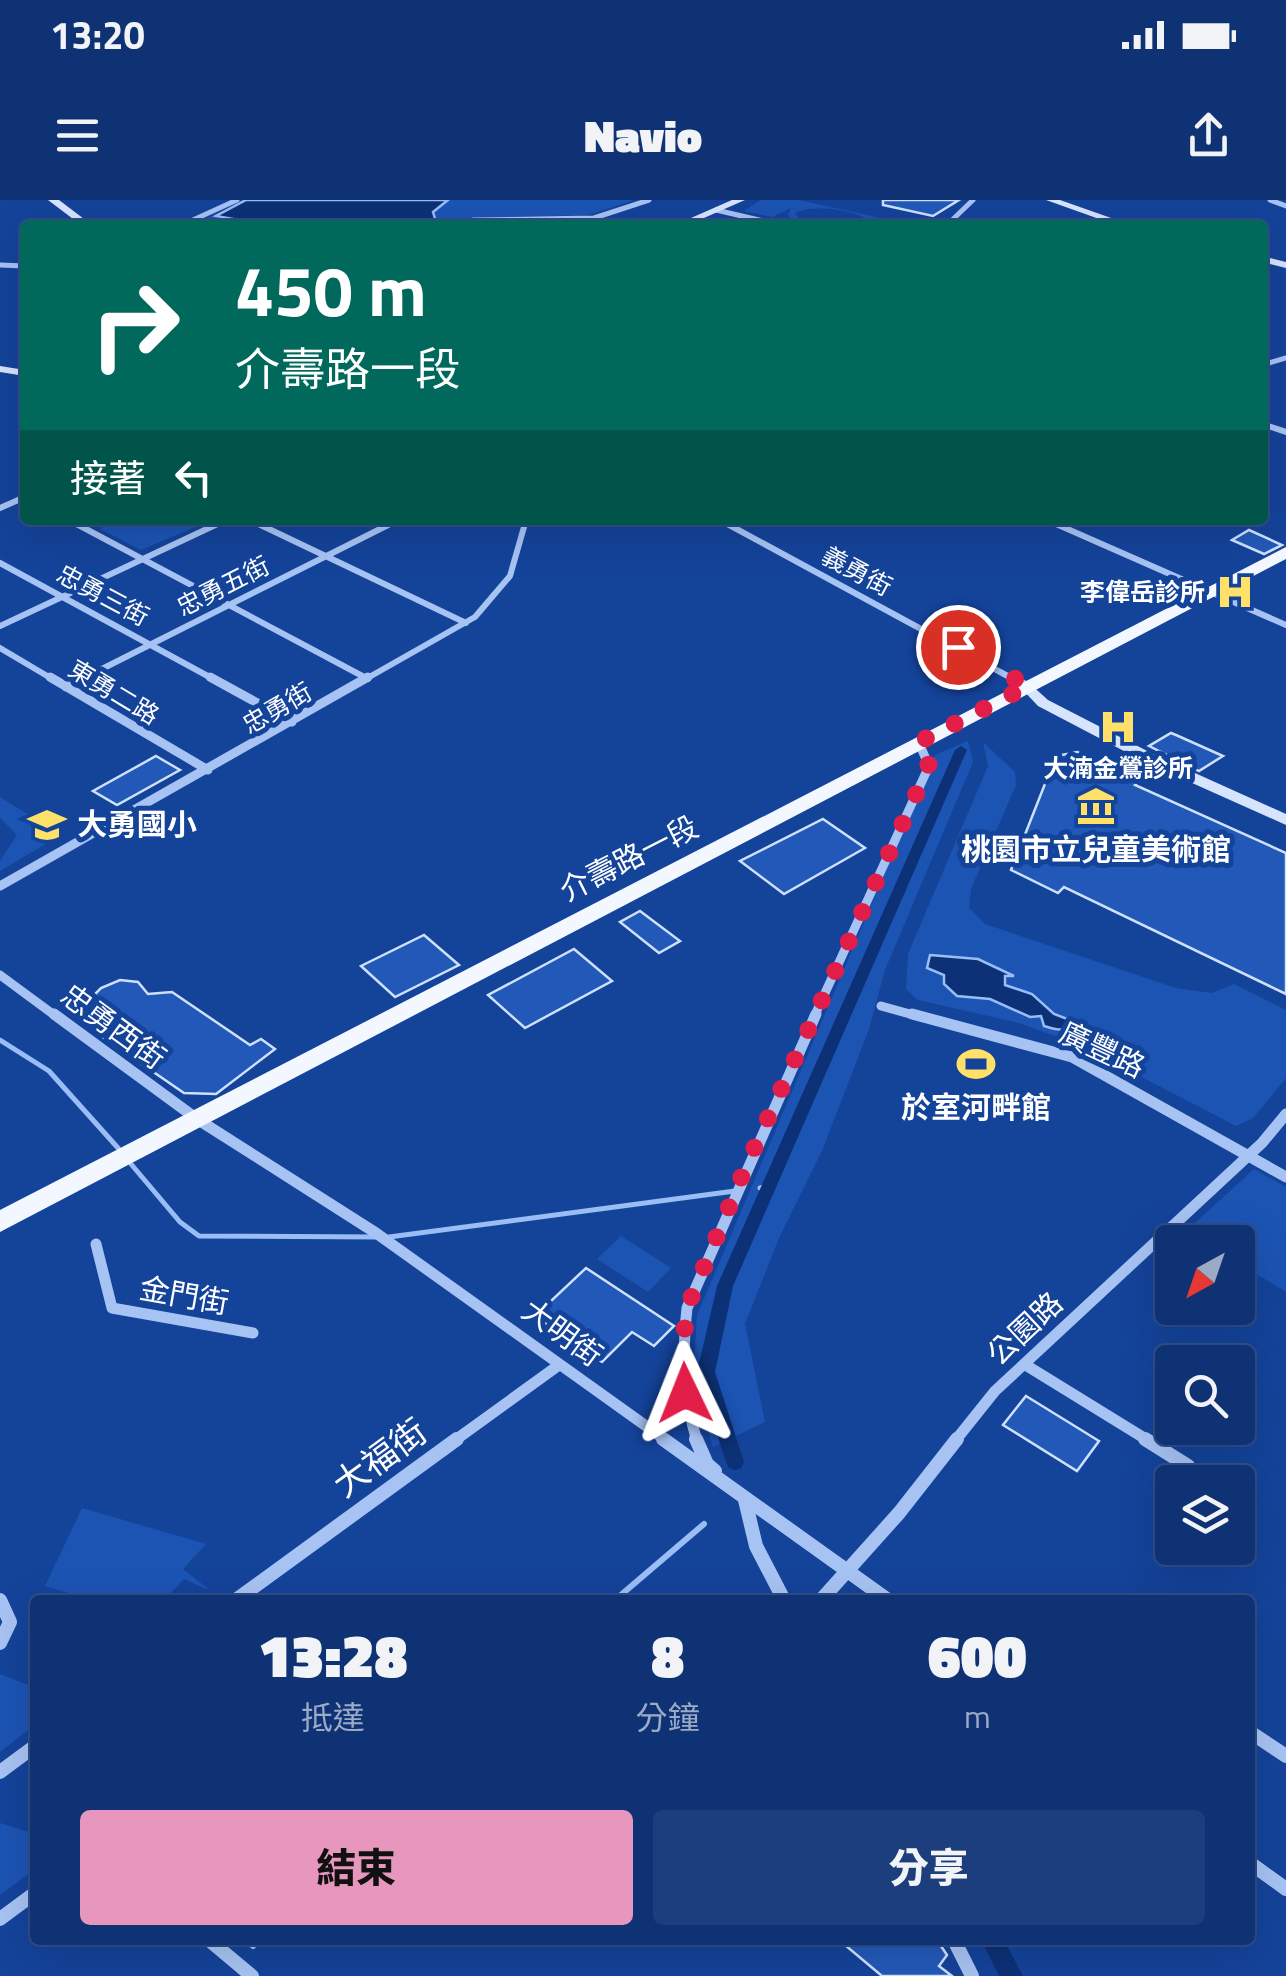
<!DOCTYPE html>
<html lang="zh-TW">
<head>
<meta charset="utf-8">
<style>
  body { margin:0; font-family:"Titillium Web","Noto Sans TC",sans-serif; background:#1d3e7c; color:#f1f3f6; height:100vh; display:flex; flex-direction:column; font-size:38px; white-space:nowrap }
  * { box-sizing:border-box; margin:0 }
  p { font-size:32px; color:#9baac5 }
  .icon { flex:none; width:55px; height:55px; fill:none; stroke:currentColor; stroke-width:2; stroke-linecap:round; stroke-linejoin:round }
  .map { position:relative; flex:1; overflow:hidden }
  .details { position:absolute; left:30px; top:1395px; width:1225px; height:350px; display:flex; flex-direction:column; background:#0f3274; border-radius:10px; box-shadow:0 10px 40px #0002,0 0 0 2px #2f4d86 }
  .details>* { flex:none }
  .top-card { position:absolute; left:20px; top:20px; width:1248px; height:305px; border-radius:10px; box-shadow:0 10px 40px #0002,0 0 0 2px #2f4d86; background:#00695c; color:#fff; overflow:hidden }
  .needle { width:65px; rotate:220deg }
  .tools { position:absolute; left:1155px; top:1025px; display:grid; gap:20px }
  .tools a { display:grid; place-items:center; width:100px; height:100px; border-radius:10px; background:#0f3274; box-shadow:0 10px 40px #0002,0 0 0 2px #2f4d86; font-size:50px }
  .pin { position:absolute; display:grid; place-items:center; width:85px; height:85px; color:#fff; margin:-42px; border:5px solid #fff; border-radius:50%; box-shadow:0 2px 10px #0007 }
  .me { position:absolute; width:110px; margin:-55px; rotate:358deg; stroke-linejoin:round; filter:drop-shadow(0 0 8px #0008) }
  .turn { display:flex; align-items:center; gap:35px; height:210px; padding:0 50px; font-size:45px }
  .turn .icon { width:130px; height:130px; stroke-width:2.5 }
  .turn b { display:block; font-size:70px; line-height:85px }
  .then { display:flex; align-items:center; height:95px; padding:0 50px; background:#0003; gap:20px; font-size:38px }
  .eta { display:flex; justify-content:space-evenly; align-items:center; height:170px; text-align:center }
  .eta b { font-size:60px; font-weight:800; line-height:70px }
  .action { display:flex; gap:20px; margin-top:auto; padding:20px 50px }
  .action a { flex:1; height:115px; border-radius:10px; background:#e797bd; color:#111; font-size:40px; font-weight:800; line-height:115px; text-align:center }
  .action a+a { background:#1d3e7c; color:#f1f3f6 }
  .status { display:flex; justify-content:space-between; align-items:center; height:70px; padding:0 50px; background:#0f3274; direction:ltr }
  .status svg { height:28px; fill:currentColor }
  header { display:flex; justify-content:space-between; align-items:center; height:130px; padding:0 50px; background:#0f3274; font-size:45px; font-weight:800 }
  .map>svg:first-child { display:block }
  .green { fill:#1c54b4 }
  .water { fill:#0c3176; stroke:#9abdf6; stroke-width:2.5 }
  .lines { fill:none; stroke-linecap:round; stroke-linejoin:round }
  .stream-far1 { stroke:#9abdf6; stroke-width:5 }
  .stream { stroke:#9abdf6; stroke-width:6 }
  .canal { fill:#0c3176; fill-rule:evenodd }
  .building { fill:#2259b8; stroke:#cfe0fd; stroke-width:2.5 }
  .street-far4 { stroke:#a7c3f3; stroke-width:5 }
  .street-far3 { stroke:#a7c3f3; stroke-width:6 }
  .street-far2 { stroke:#a7c3f3; stroke-width:9 }
  .street-far1 { stroke:#a7c3f3; stroke-width:11 }
  .street { stroke:#a7c3f3; stroke-width:14 }
  .secondary { fill:#d7e4fd; fill-rule:evenodd }
  .primary { fill:#f3f7ff; fill-rule:evenodd }
  .route { stroke:#e11d48; stroke-width:18; stroke-dasharray:0 32.4 }
  .labels { text-anchor:middle; stroke-width:10; stroke-linejoin:round; paint-order:stroke }
  .far-street-label { font-size:25px; fill:#fff; stroke:#14439a }
  .far-poi-label { font-size:25px; font-weight:bold; fill:#fff; stroke:#14439a; text-anchor:end }
  .poi-label { font-size:30px; font-weight:bold; fill:#fff; stroke:#14439a }
  .street-label { font-size:30px; fill:#fff; stroke:#14439a }
  .near-street-label { font-size:35px; fill:#fff; stroke:#14439a }
</style>
</head>
<body>
<div class="status"><b>13:20</b><svg viewBox="0 0 49 12"><path d="M0 12V9h3v3zM5 12V6h3v6zM10 12V3h3v9zM15 12V0h3v12zM26 1h20v11H26zM47 4h2v5h-2z"/></svg></div>
<header><svg class="icon" aria-label="menu" viewBox="0 0 24 24"><path d="M4 6h16M4 12h16M4 18h16"/></svg>Navio<svg class="icon" aria-label="share" viewBox="0 0 24 24"><path d="M12 15V3M7 8l5-5 5 5M5 13v7h14v-7"/></svg></header>
<div class="map">
<svg width="1286" height="1776" viewBox="0 0 1286 1776">
  <rect width="100%" height="100%" fill="#14439a"/>
  <path class="green" d="M 247,0 L 631,0 L 632,1 L 588,15 L 469,18 L 468,25 L 235,25 L 205,19 Z
    M 761,0 L 799,0 L 894,21 L 873,25 C 862,9 812,4 795,13 L 800,20 L 820,25 L 791,20 L 788,15 L 791,8 L 772,17 L 743,11 Z
    M 114,320 L 212,320 L 141,350 L 100,329 Z
    M 968,541 L 973,562 L 885,770 L 869,829 L 822,951 L 779,1038 L 745,1124 L 765,1222 L 713,1247 L 693,1184 L 697,1115 L 935,555 Z
    M 983,542 L 1015,572 L 1016,585 L 971,689 L 969,708 L 985,724 L 1176,788 L 1212,793 L 1234,784 L 1286,810 L 1286,878 L 1253,918 L 1236,926 L 1080,845 L 1019,823 L 918,800 L 906,789 L 908,754 L 988,566 Z
    M 0,597 L 61,635 L 0,671 L 0,661 L 17,635 L 0,618 Z
    M 1254,969 L 1286,987 L 1286,1092 L 1238,1063 L 1238,1042 L 1202,1042 L 1185,1032 Z
    M 621,1036 L 671,1068 L 648,1092 L 597,1059 Z
    M 82,1308 L 206,1344 L 183,1369 L 211,1391 L 184,1379 L 164,1400 L 91,1400 L 45,1386 Z
    M 0,1474 L 35,1488 L 35,1525 L 0,1552 Z
    M 0,1623 L 35,1634 L 35,1669 L 0,1695 Z"/>
  <path class="water" d="M 246,0 L 448,0 L 433,12 L 437,25 L 267,25 L 216,16 Z
    M 930,755 L 978,759 L 1014,776 L 1005,776 L 1005,785 L 1032,794 L 1054,814 L 1070,820 L 1071,826 C 1063,832 1053,829 1044,826 L 1041,816 L 1030,817 L 990,799 L 957,796 L 944,784 L 944,775 L 927,768 Z"/>
  <g class="lines">
    <path class="stream-far1" d="M 0,840 L 49,871 L 118,948
      M 131,964 L 180,1022 L 199,1036 L 378,1037
      M 760,988 L 769,986
      M 389,1037 L 735,991"/>
    <path class="stream" d="M 615,1400 L 704,1324
      M 253,1746 L 257,1740"/>
    <path class="canal" d="M 961,546 L 967,550 L 733,1086 L 715,1172 L 744,1262 L 741,1268 L 735,1270 L 729,1268 L 726,1262 L 697,1172 L 717,1086 L 955,550 Z
      M 981,1740 L 1004,1740 L 1023,1776 L 999,1776 Z"/>
  </g>
  <path class="building" d="M 883,0 L 959,0 L 933,16 L 883,5 Z
    M 1249,330 L 1282,345 L 1264,354 L 1232,340 Z
    M 1171,533 L 1176,535 L 1223,556 L 1199,571 L 1149,546 Z
    M 1077,552 L 1138,581 L 1135,585 L 1286,653 L 1286,794 L 1064,687 L 1058,693 L 1011,670 L 1056,556 Z
    M 156,556 L 180,570 L 117,605 L 93,591 Z
    M 823,619 L 865,648 L 784,694 L 740,661 Z
    M 640,711 L 680,741 L 659,753 L 620,722 Z
    M 424,735 L 459,765 L 395,797 L 361,766 Z
    M 574,749 L 612,781 L 525,828 L 488,795 Z
    M 120,780 L 138,782 L 148,794 L 172,792 L 250,845 L 261,839 L 275,849 L 216,894 L 184,893 L 104,838 L 127,822 L 101,817 L 89,806 L 90,799 L 101,788 Z
    M 586,1068 L 674,1126 L 654,1146 L 632,1132 L 602,1162 L 535,1116 Z
    M 1026,1196 L 1099,1241 L 1077,1271 L 1003,1225 Z
    M 839,1740 L 937,1740 L 947,1755 L 939,1766 L 952,1776 L 882,1776 Z"/>
  <g class="lines">
    <path class="street-far4" d="M 1270,0 L 1286,6
      M 716,10 L 781,25
      M 182,25 L 237,0
      M 476,25 L 473,20 L 594,18 L 649,0
      M 947,25 L 973,0
      M 0,65 L 25,66
      M 1262,165 L 1286,158"/>
    <path class="street-far3" d="M 1262,224 L 1286,232
      M 0,308 L 25,297
      M 69,320 L 368,479
      M 250,320 L 466,423
      M 720,320 L 1015,480
      M 1047,320 L 1286,425
      M 0,363 L 215,480
      M 0,426 L 226,320
      M 0,448 L 54,480
      M 80,480 L 398,320
      M 364,480 L 475,417 L 510,376 L 526,320"/>
    <path class="street-far2" d="M 50,477 L 208,570
      M 210,477 L 292,522
      M 1010,477 L 1028,487
      M 66,487 L 85,477
      M 0,686 L 368,477
      M 0,775 L 57,817
      M 881,806 L 921,817
      M 814,817 L 929,566 L 919,543"/>
    <path class="street-far1" d="M 54,814 L 197,919 L 376,1033 L 667,1241
      M 912,814 L 1072,857 L 1286,977
      M 96,1044 L 112,1108 L 253,1133
      M 1024,1164 L 1149,1241
      M 454,1241 L 559,1165
      M 697,1241 C 683,1196 682,1155 687,1108 L 816,814
      M 955,1241 L 995,1191 L 1262,943 L 1286,914"/>
    <path class="street" d="M 663,1239 L 888,1400
      M 696,1239 L 707,1264 L 715,1271
      M 1145,1239 L 1188,1266
      M 745,1300 L 756,1346 L 784,1400
      M 0,1400 L 10,1422 L 0,1443
      M 236,1400 L 457,1239
      M 821,1400 L 899,1313 L 957,1239
      M 1250,1532 L 1286,1556
      M 0,1572 L 35,1546
      M 1250,1663 L 1286,1689
      M 0,1719 L 35,1693
      M 209,1740 L 252,1776
      M 954,1740 L 972,1776"/>
    <path class="secondary" d="M 48,0 L 59,0 L 92,25 L 81,25 Z
      M 732,0 L 745,0 L 688,25 L 675,25 Z
      M 1046,0 L 1060,0 L 1131,25 L 1116,25 Z
      M 1262,56 L 1286,62 L 1286,68 L 1262,62 Z
      M 0,166 L 25,170 L 25,176 L 0,172 Z
      M 1028,482 L 1048,500 L 1155,555 L 1286,614 L 1286,625 L 1143,561 L 1038,506 L 1020,487 Z"/>
    <path class="primary" d="M 1286,347 L 1286,359 L 0,1032 L 0,1010 Z"/>
  </g>
  <g class="lines">
    <path class="route" d="M 685,1193 L 682,1154 L 687,1108 L 747,964 L 929,566 L 919,542 L 1028,486 L 958,447"/>
  </g>
  <defs>
    <g id="hospital-bare" transform="scale(3)"><path d="M-5-5h3v3.5h4V-5h3V5h-3V1.5h-4V5h-3Z" fill="#ffe069" stroke="#14439a" stroke-width="2.5" paint-order="stroke"/></g>
    <g id="museum-bare" transform="scale(3)"><path d="M0-6L6-3V-2H-6V-3ZM-5-1h2V3h-2ZM-1-1h2V3h-2ZM3-1h2V3H3ZM-6 4H6V6H-6Z" fill="#ffe069" stroke="#14439a" stroke-width="2.5" paint-order="stroke"/></g>
    <g id="school-bare" transform="scale(3)"><path d="M0-5L7-2L0 1L-7-2ZM-4 1L0 2.5L4 1V4Q0 6-4 4Z" fill="#ffe069" stroke="#14439a" stroke-width="2.5" paint-order="stroke"/></g>
    <g id="stadium-bare" transform="scale(3)"><path d="M0-5a6.5 5 0 1 0 0 10a6.5 5 0 1 0 0-10ZM-3.5-1.8h7v3.6h-7Z" fill="#ffe069" stroke="#14439a" stroke-width="2.5" paint-order="stroke"/></g>
  </defs>
  <g fill-rule="evenodd">
    <use href="#hospital-bare" x="1235" y="392"/>
    <use href="#hospital-bare" x="1118" y="527"/>
    <use href="#museum-bare" x="1096" y="606"/>
    <use href="#school-bare" x="47" y="625"/>
    <use href="#stadium-bare" x="976" y="864"/>
  </g>
  <g class="labels">
    <g class="far-street-label">
      <text transform="translate(857 371) rotate(28)" y="9">義勇街</text>
      <text transform="translate(223 386) rotate(-27)" y="9">忠勇五街</text>
      <text transform="translate(103 395) rotate(28)" y="9">忠勇三街</text>
      <text transform="translate(114 492) rotate(31)" y="9">東勇二路</text>
      <text transform="translate(277 508) rotate(-30)" y="9">忠勇街</text>
    </g>
    <g class="far-poi-label">
      <text x="1205" y="401">李偉岳診所</text>
      <text x="1118" y="577" text-anchor="middle">大湳金鶯診所</text>
    </g>
    <g class="poi-label">
      <text x="77" y="635" text-anchor="start">大勇國小</text>
      <text x="1096" y="660">桃園市立兒童美術館</text>
      <text x="976" y="918">於室河畔館</text>
    </g>
    <g class="street-label">
      <text transform="translate(629 659) rotate(-27)" y="10">介壽路一段</text>
      <text transform="translate(113 827) rotate(36)" y="10">忠勇西街</text>
      <text transform="translate(1102 850) rotate(25)" y="10">廣豐路</text>
      <text transform="translate(184 1096) rotate(10)" y="10">金門街</text>
      <text transform="translate(1025 1129) rotate(-43)" y="10">公園路</text>
      <text transform="translate(562 1133) rotate(36)" y="10">大明街</text>
    </g>
    <g class="near-street-label">
      <text transform="translate(380 1258) rotate(-36)" y="12">大福街</text>
    </g>
  </g>
</svg>
<div class="tools">
<a><svg class="needle" viewBox="-14 -14 28 28"><path d="M0-13l5 13h-10z" fill="#e53935"/><path d="M0 13l5-13h-10z" fill="#9baac5"/></svg></a>
<a><svg class="icon" aria-label="search" viewBox="0 0 24 24"><circle cx="10" cy="10" r="6"/><path d="M15 15l6 6"/></svg></a>
<a><svg class="icon" aria-label="layers" viewBox="0 0 24 24"><path d="M12 4l9 5-9 5-9-5zM3 14l9 5 9-5"/></svg></a>
</div>
<div class="pin" style="left:958px;top:447px;background:#d93025"><svg class="icon" aria-label="arrive" viewBox="0 0 24 24"><path d="M6 21V4h12l-3 4 3 4H6"/></svg></div>
<svg class="me" style="left:685px;top:1193px" viewBox="-20 -20 40 40"><path d="M0-17L14 15 0 8-14 15z" fill="#e11d48" stroke="#fff" stroke-width="4"/></svg>
<div class="top-card">
<div class="turn"><svg class="icon" aria-label="right" viewBox="0 0 24 24"><path d="M7 20v-9h11M14 6l5 5-5 5"/></svg><div><b>450 m</b>介壽路一段</div></div>
<div class="then">接著<svg class="icon" aria-label="left" viewBox="0 0 24 24"><path d="M17 20v-9H6M10 6l-5 5 5 5"/></svg></div>
</div>
<section class="details">
<div class="eta">
<div><b>13:28</b><p>抵達</p></div>
<div><b>8</b><p>分鐘</p></div>
<div><b>600</b><p>m</p></div>
</div>
<div class="action"><a>結束</a><a>分享</a></div>
</section>
</div>
</body>
</html>
